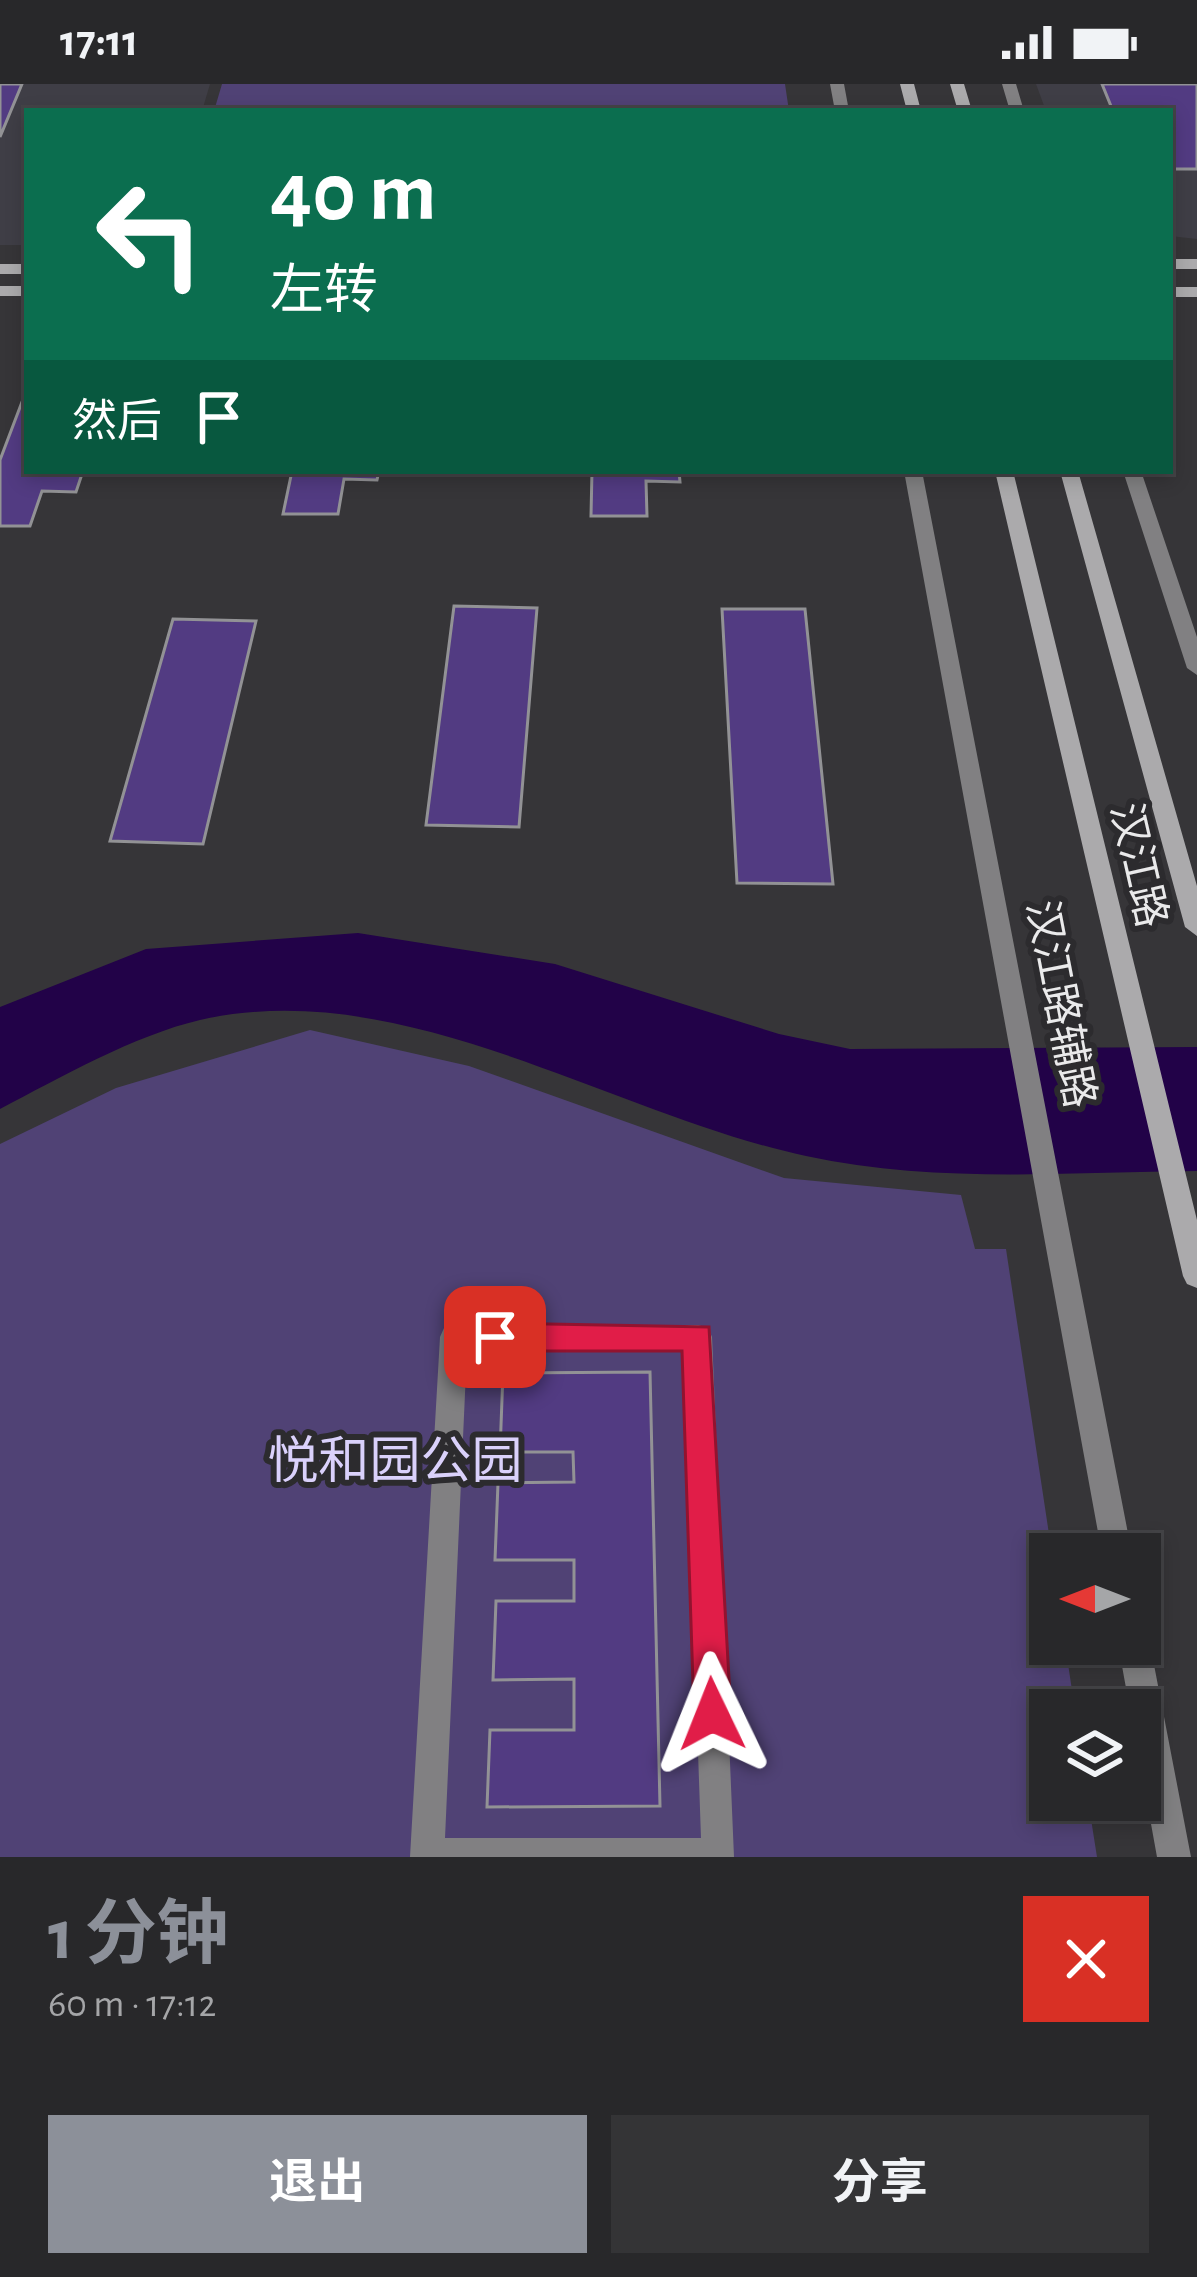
<!DOCTYPE html>
<html lang="zh">
<head>
<meta charset="utf-8">
<style>
  body { margin:0; font-family:"Alegreya Sans","Noto Sans SC",sans-serif; background:#343436; color:#f1f3f6; height:100vh; display:flex; flex-direction:column; font-size:45px; white-space:nowrap }
  * { box-sizing:border-box; margin:0 }
  p { font-size:39px; color:#a5a6a8 }
  .icon { flex:none; width:66px; height:66px; fill:none; stroke:currentColor; stroke-width:2; stroke-linecap:round; stroke-linejoin:round }
  .map { position:relative; height:1773px; overflow:hidden }
  .drawer { display:flex; flex-direction:column; background:#28282a; flex:1 }
  .drawer>* { flex:none }
  .banner { position:absolute; left:24px; top:24px; width:1149px; height:366px; border-radius:0px; box-shadow:0 6px 18px #0003,0 0 0 3px #444447; background:#0b6e4f; color:#fff; overflow:hidden }
  .needle { width:78px; rotate:270deg }
  .fabs { position:absolute; left:1029px; top:1449px; display:grid; gap:24px }
  .fabs a { display:grid; place-items:center; width:132px; height:132px; border-radius:0px; background:#28282a; box-shadow:0 6px 18px #0003,0 0 0 3px #444447; font-size:60px }
  .pin { position:absolute; display:grid; place-items:center; width:102px; height:102px; color:#fff; margin:-51px; border-radius:24px; box-shadow:0 6px 18px #0006 }
  .me { position:absolute; width:132px; margin:-66px; rotate:358deg; stroke-linejoin:round; filter:drop-shadow(0 0 9px #0008) }
  .turn { display:flex; align-items:center; gap:42px; height:252px; padding:0 48px; font-size:54px }
  .turn .icon { width:156px; height:156px; stroke-width:2.5 }
  .turn b { display:block; font-size:84px; line-height:102px }
  .then { display:flex; align-items:center; height:114px; padding:0 48px; background:#0003; gap:24px; font-size:45px }
  .round { display:grid; place-items:center; flex:none; width:126px; height:126px; border-radius:0px; background:#343436 }
  .overview { display:flex; align-items:center; justify-content:space-between; height:204px; padding:0 48px }
  h1 { font-size:72px; font-weight:700; line-height:90px; color:#8c9099 }
  .cta { display:flex; gap:24px; margin-top:auto; padding:24px 48px }
  .cta a { flex:1; height:138px; border-radius:0px; background:#8c9099; color:#fff; font-size:48px; font-weight:700; line-height:138px; text-align:center }
  .cta a+a { background:#343436; color:#f1f3f6 }
  .status { display:flex; justify-content:space-between; align-items:center; height:84px; padding:0 60px; background:#28282a; direction:ltr }
  .status svg { height:33px; fill:currentColor }
  .map>svg:first-child { display:block }
  .built { fill:#3f3e46 }
  .green { fill:#504275 }
  .water { fill:#220248 }
  .building { fill:#523b82; stroke:#929295; stroke-width:3 }
  .lines { fill:none; stroke-linecap:round; stroke-linejoin:round }
  .street { fill:#818082; fill-rule:evenodd }
  .secondary { fill:#abaaac; fill-rule:evenodd }
  .route { fill:#e11d48; stroke:#92132f; stroke-width:3 }
  .labels { text-anchor:middle; stroke-width:12; stroke-linejoin:round; paint-order:stroke }
  .street-label { font-size:42px; fill:#eaeaeb; stroke:#2c2b2e }
  .near-park-label { font-size:51px; fill:#dad1fb; stroke:#2c2b2e }
</style>
</head>
<body>
<div class="status"><b>17:11</b><svg viewBox="0 0 49 12"><path d="M0 12V9h3v3zM5 12V6h3v6zM10 12V3h3v9zM15 12V0h3v12zM26 1h20v11H26zM47 4h2v5h-2z"/></svg></div>
<div class="map">
<svg width="1197" height="1773" viewBox="0 0 1197 1773">
  <rect width="100%" height="100%" fill="#363538"/>
  <path class="built" d="M 0,0 L 210,0 L 202,27 L 27,27 L 27,161 L 0,161 Z
    M 1036,0 L 1197,0 L 1197,155 L 1170,152 L 1170,27 L 1046,27 Z"/>
  <path class="green" d="M 222,0 L 785,0 L 789,27 L 214,27 Z
    M 310,946 L 469,982 L 784,1094 L 961,1111 L 975,1165 L 1006,1165 L 1052,1470 L 1050,1560 L 1065,1560 L 1075,1626 L 1050,1626 L 1050,1716 L 1088,1716 L 1097,1773 L 0,1773 L 0,1060 L 116,1004 Z"/>
  <path class="water" d="M 358,849 L 555,880 L 779,950 L 850,965 L 1197,963 L 1197,1087 C 1067,1088 934,1100 806,1072 C 610,1030 404,890 200,936 C 135,951 59,994 0,1025 L 0,923 L 146,865 Z"/>
  <path class="building" d="M 0,0 L 22,0 L 0,53 Z
    M 1102,0 L 1197,0 L 1197,85 L 1170,85 L 1170,27 L 1113,27 Z
    M 25,310 L 27,387 L 83,387 L 76,408 L 42,407 L 30,442 L 0,442 L 0,376 Z
    M 292,387 L 379,387 L 377,396 L 344,395 L 338,430 L 283,430 Z
    M 592,387 L 679,387 L 680,398 L 646,397 L 647,432 L 591,432 Z
    M 454,522 L 537,524 L 519,743 L 426,741 Z
    M 722,525 L 805,525 L 833,800 L 737,799 Z
    M 173,535 L 256,537 L 203,760 L 110,757 Z
    M 650,1288 L 660,1722 L 487,1723 L 490,1646 L 574,1646 L 574,1595 L 493,1596 L 496,1517 L 574,1517 L 574,1476 L 495,1476 L 498,1399 L 574,1398 L 573,1368 L 500,1368 L 503,1289 Z"/>
  <g class="lines">
    <path class="street" d="M 830,0 L 844,0 L 849,27 L 835,27 Z
      M 1002,0 L 1016,0 L 1024,27 L 1010,27 Z
      M 904,387 L 922,387 L 1132,1470 L 1102,1470 Z
      M 1123,387 L 1141,387 L 1197,553 L 1197,591 L 1187,584 Z
      M 454,1241 L 698,1241 L 708,1244 L 712,1253 L 734,1773 L 410,1773 L 440,1253 L 444,1244 ZM 467,1265 L 684,1265 L 701,1754 L 445,1754 Z
      M 1140,1547 L 1150,1560 L 1191,1773 L 1157,1773 L 1140,1679 L 1140,1626 L 1130,1626 L 1118,1560 L 1140,1560 Z"/>
    <path class="secondary" d="M 900,0 L 914,0 L 921,27 L 907,27 Z
      M 950,0 L 964,0 L 972,27 L 958,27 Z
      M 1170,175 L 1197,175 L 1197,185 L 1170,185 Z
      M 0,180 L 27,180 L 27,190 L 0,190 Z
      M 0,202 L 27,202 L 27,212 L 0,212 Z
      M 1170,203 L 1197,203 L 1197,213 L 1170,213 Z
      M 995,387 L 1013,387 L 1197,1136 L 1197,1204 L 1187,1200 L 1183,1192 Z
      M 1060,387 L 1078,387 L 1197,802 L 1197,852 L 1185,843 Z"/>
  </g>
  <path class="route" d="M 495,1239 L 709,1243 L 731,1630 L 725,1643 L 712,1648 L 700,1643 L 694,1630 L 682,1267 L 495,1267 L 483,1263 L 479,1253 L 483,1243 Z"/>
  <g class="labels">
    <g class="street-label">
      <text transform="translate(1140 781) rotate(77)" y="15">汉江路</text>
      <text transform="translate(1062 920) rotate(79)" y="15">汉江路辅路</text>
    </g>
    <g class="near-park-label">
      <text x="395" y="1394">悦和园公园</text>
    </g>
  </g>
</svg>
<div class="fabs">
<a><svg class="needle" viewBox="-14 -14 28 28"><path d="M0-13l5 13h-10z" fill="#e53935"/><path d="M0 13l5-13h-10z" fill="#a5a6a8"/></svg></a>
<a><svg class="icon" aria-label="layers" viewBox="0 0 24 24"><path d="M12 4l9 5-9 5-9-5zM3 14l9 5 9-5"/></svg></a>
</div>
<div class="pin" style="left:495px;top:1253px;background:#d93025"><svg class="icon" aria-label="arrive" viewBox="0 0 24 24"><path d="M6 21V4h12l-3 4 3 4H6"/></svg></div>
<svg class="me" style="left:712px;top:1630px" viewBox="-20 -20 40 40"><path d="M0-17L14 15 0 8-14 15z" fill="#e11d48" stroke="#fff" stroke-width="4"/></svg>
<div class="banner">
<div class="turn"><svg class="icon" aria-label="left" viewBox="0 0 24 24"><path d="M17 20v-9H6M10 6l-5 5 5 5"/></svg><div><b>40 m</b>左转</div></div>
<div class="then">然后<svg class="icon" aria-label="arrive" viewBox="0 0 24 24"><path d="M6 21V4h12l-3 4 3 4H6"/></svg></div>
</div>
</div>
<section class="drawer">
<div class="overview"><div><h1>1 分钟</h1><p>60 m · 17:12</p></div><a class="round" style="background:#d93025;color:#fff"><svg class="icon" aria-label="close" viewBox="0 0 24 24"><path d="M6 6l12 12M18 6L6 18"/></svg></a></div>
<div class="cta"><a>退出</a><a>分享</a></div>
</section>
</body>
</html>
